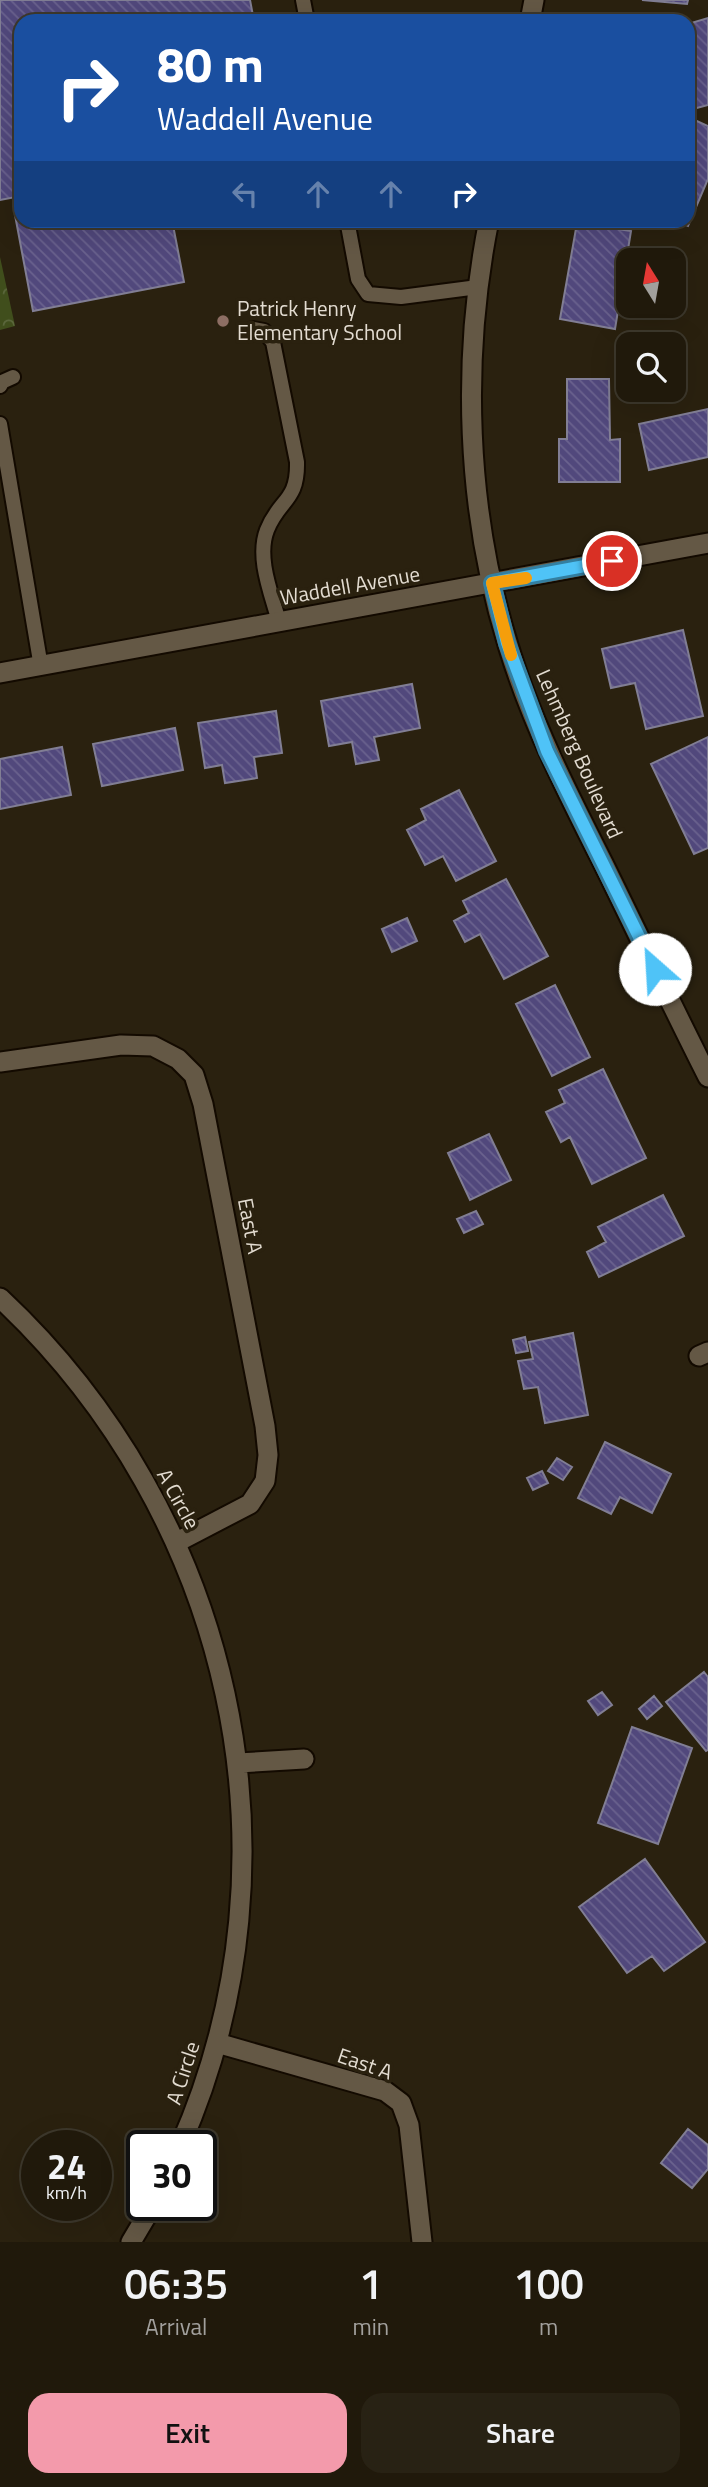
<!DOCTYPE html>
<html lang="en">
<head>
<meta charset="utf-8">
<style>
  body { margin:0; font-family:"Titillium Web",sans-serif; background:#282214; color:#f1f3f6; height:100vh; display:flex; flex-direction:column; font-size:26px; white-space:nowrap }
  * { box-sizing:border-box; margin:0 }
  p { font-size:23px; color:#a2a09d }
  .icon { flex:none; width:38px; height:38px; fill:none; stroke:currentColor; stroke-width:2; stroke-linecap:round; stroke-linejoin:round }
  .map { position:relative; height:2242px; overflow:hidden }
  .side { display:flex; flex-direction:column; background:#20190b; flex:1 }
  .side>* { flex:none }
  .hud { position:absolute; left:14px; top:14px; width:681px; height:214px; border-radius:21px; box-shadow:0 7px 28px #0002,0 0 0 2px #3d382c; background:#1a4fa0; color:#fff; overflow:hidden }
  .needle { width:46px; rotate:349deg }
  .tools { position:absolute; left:616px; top:248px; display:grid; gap:14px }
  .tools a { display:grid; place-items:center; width:70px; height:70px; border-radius:14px; background:#20190b; box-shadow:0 7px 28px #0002,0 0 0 2px #3d382c; font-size:35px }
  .speed { position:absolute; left:21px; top:2130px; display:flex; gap:14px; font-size:35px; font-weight:700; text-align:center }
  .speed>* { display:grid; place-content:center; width:91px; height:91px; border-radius:50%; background:#20190b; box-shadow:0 7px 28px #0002,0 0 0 2px #3d382c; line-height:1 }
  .speed small { font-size:18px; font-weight:400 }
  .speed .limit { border:4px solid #111; border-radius:10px; background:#fff; color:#111 }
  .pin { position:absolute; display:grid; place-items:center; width:60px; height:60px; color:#fff; margin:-30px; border:4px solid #fff; border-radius:50%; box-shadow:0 2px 7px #0007 }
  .me { position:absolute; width:77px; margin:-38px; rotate:334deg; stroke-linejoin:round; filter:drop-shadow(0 0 5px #0008) }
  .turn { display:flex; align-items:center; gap:24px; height:147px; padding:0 28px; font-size:32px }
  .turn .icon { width:91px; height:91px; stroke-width:2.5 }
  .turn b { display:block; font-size:49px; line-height:60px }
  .lanes { display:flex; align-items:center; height:66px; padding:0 28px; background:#0003; justify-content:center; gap:35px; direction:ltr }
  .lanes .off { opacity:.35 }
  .eta { display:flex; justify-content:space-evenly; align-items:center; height:119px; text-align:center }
  .eta b { font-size:42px; font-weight:600; line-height:49px }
  .button { display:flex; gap:14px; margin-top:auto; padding:14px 28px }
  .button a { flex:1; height:80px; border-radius:21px; background:#f39aab; color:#111; font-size:28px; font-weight:600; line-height:80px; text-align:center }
  .button a+a { background:#282214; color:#f1f3f6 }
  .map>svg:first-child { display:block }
  .forest { fill:url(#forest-crowns) }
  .building { fill:url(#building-back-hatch); stroke:#817e94; stroke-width:2 }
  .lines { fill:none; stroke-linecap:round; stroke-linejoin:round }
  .service-casing { stroke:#130a00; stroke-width:18 }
  .minor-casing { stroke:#130a00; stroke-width:23 }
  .service { stroke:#645845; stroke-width:14 }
  .minor { stroke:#645845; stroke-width:19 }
  .route-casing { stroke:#337fa1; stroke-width:18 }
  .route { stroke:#4fc3f7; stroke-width:12 }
  .slow { stroke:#f59e0b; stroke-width:12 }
  .education-dot { fill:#8d6e63; stroke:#2a210f; stroke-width:2.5 }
  .labels { text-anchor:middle; stroke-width:7; stroke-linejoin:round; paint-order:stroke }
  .poi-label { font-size:21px; fill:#e3dcd1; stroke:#2a210f; text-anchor:start }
  .street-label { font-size:21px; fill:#e3dcd1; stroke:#2a210f }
</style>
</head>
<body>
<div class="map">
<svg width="708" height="2242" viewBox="0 0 708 2242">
  <defs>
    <pattern id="forest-crowns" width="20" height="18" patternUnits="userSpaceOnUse" patternTransform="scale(1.75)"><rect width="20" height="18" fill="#404e1c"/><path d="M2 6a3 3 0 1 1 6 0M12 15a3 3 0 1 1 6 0" fill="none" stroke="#5b673c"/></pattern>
    <pattern id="building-back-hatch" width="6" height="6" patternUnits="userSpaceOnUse" patternTransform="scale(1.75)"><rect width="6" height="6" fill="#51487c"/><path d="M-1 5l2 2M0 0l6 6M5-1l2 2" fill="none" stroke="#6a628e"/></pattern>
  </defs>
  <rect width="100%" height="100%" fill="#2a210f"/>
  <path class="forest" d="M 0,257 L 15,326 L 0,330 Z"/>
  <path class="building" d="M 0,0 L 250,0 L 254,21 L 21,21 L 21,196 L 0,200 Z
    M 642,0 L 688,0 L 687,4 Z
    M 708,18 L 708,105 L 693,109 L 688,91 L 688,24 Z
    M 688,117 L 708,126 L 708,179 L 688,226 L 675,220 L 688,220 Z
    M 21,214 L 21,220 L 172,220 L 184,282 L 33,311 L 15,215 Z
    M 577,223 L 631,231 L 615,329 L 560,319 Z
    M 567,379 L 609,379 L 610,440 L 620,439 L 620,482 L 559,482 L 559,439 L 567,439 Z
    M 708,409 L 708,457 L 649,470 L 639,424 Z
    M 683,630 L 703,716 L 646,729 L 635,683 L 611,688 L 602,649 Z
    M 412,684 L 420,728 L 374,737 L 379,760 L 356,764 L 352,742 L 329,746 L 321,701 Z
    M 276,711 L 282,753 L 254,757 L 257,778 L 225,783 L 222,765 L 205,768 L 198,723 Z
    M 175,728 L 183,770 L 102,786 L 93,744 Z
    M 708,737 L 708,848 L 694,854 L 651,764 Z
    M 62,747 L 71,795 L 0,809 L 0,759 Z
    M 459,790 L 496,861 L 456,881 L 443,856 L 425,865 L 407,830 L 426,820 L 421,809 Z
    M 506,879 L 548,956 L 504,979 L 480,934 L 465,942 L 454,921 L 469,913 L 463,901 Z
    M 407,918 L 417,941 L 392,952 L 382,929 Z
    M 555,985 L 590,1057 L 552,1076 L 516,1004 Z
    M 603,1069 L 646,1158 L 592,1184 L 570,1137 L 561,1142 L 546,1112 L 565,1103 L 559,1090 Z
    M 489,1134 L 511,1180 L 470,1200 L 448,1153 Z
    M 663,1195 L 684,1236 L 599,1277 L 587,1252 L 606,1242 L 598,1227 Z
    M 476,1211 L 483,1224 L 464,1233 L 457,1219 Z
    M 573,1333 L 588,1415 L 545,1423 L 538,1387 L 524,1389 L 518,1361 L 533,1359 L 529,1342 Z
    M 525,1337 L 528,1351 L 516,1353 L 513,1340 Z
    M 605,1442 L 671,1474 L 652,1513 L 620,1497 L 611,1514 L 578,1498 Z
    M 557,1458 L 572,1467 L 563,1480 L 548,1471 Z
    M 542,1471 L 548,1483 L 533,1490 L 527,1478 Z
    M 704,1672 L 708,1677 L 708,1750 L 706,1751 L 666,1702 Z
    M 602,1692 L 612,1705 L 598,1715 L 588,1701 Z
    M 654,1696 L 662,1706 L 647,1719 L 639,1709 Z
    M 632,1727 L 692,1748 L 658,1844 L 598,1823 Z
    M 645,1859 L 705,1942 L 664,1971 L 652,1956 L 627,1973 L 579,1907 Z
    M 688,2129 L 708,2145 L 708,2169 L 692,2188 L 661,2163 Z"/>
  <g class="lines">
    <g class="service-casing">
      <path id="service" d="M 303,0 L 307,21
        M 347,220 L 358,279 L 368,294 L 401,297 L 478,287
        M 253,329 L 264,331 L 273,342 L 297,462 C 298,502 279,499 267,530 C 256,558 272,595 279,622
        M 0,386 L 2,382 L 13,377
        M 0,424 L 41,667"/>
    </g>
    <g class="minor-casing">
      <path id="minor" d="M 530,21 L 534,0
        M 489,220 C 461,359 466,509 508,645 C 531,721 567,792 603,863 C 638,934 672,1006 708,1077
        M 0,673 L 708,543
        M 0,1062 L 121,1045 L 153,1046 L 178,1059 L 194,1075 L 203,1104 L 265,1426 L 268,1455 L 265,1481 L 250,1504 L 177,1542
        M 0,1298 C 231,1514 309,1854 180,2146
        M 699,1356 L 708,1352
        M 238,1763 L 304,1759
        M 217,2043 L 385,2091 L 401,2103 L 409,2125 L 422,2242
        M 131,2242 L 153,2205"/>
    </g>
    <use href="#service" class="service"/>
    <use href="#minor" class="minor"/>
  </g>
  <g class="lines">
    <g class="route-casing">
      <path id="route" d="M 612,561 L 492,583 L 507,643 L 547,751 L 655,969"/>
    </g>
    <use href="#route" class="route"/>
    <path class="slow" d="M 511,655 L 492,583 L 526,578"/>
  </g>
  <circle class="education-dot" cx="223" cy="321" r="7"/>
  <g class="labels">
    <g class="poi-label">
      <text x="237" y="316">Patrick Henry<tspan x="237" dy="24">Elementary School</tspan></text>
    </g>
    <g class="street-label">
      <text transform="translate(350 586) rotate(-10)" y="7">Waddell Avenue</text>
      <text transform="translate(579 754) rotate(66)" y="7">Lehmberg Boulevard</text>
      <text transform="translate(250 1226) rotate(79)" y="7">East A</text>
      <text transform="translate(178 1499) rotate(61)" y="7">A Circle</text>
      <text transform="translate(365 2064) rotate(19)" y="7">East A</text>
      <text transform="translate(183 2073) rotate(-72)" y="7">A Circle</text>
    </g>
  </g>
</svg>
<div class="tools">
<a><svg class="needle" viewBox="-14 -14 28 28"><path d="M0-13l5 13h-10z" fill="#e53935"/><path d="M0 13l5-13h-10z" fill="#a2a09d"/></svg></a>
<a><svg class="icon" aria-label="search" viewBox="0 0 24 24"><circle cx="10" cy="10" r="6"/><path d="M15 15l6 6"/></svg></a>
</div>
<div class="speed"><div>24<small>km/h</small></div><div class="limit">30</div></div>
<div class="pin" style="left:612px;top:561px;background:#d93025"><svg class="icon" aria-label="arrive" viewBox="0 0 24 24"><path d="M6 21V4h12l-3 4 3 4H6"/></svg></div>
<svg class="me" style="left:655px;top:969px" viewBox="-20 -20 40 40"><circle r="19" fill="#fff"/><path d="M0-13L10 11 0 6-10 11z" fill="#4fc3f7"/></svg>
<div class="hud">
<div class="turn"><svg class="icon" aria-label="right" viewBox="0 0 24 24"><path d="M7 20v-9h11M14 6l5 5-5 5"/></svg><div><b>80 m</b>Waddell Avenue</div></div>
<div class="lanes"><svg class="icon off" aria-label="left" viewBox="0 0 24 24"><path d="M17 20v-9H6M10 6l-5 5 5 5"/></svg><svg class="icon off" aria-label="ahead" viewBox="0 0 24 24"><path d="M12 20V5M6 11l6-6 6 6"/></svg><svg class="icon off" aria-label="ahead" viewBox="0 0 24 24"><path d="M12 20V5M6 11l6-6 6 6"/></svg><svg class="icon" aria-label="right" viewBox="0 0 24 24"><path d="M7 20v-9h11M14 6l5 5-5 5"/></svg></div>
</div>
</div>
<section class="side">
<div class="eta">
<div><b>06:35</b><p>Arrival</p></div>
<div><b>1</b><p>min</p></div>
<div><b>100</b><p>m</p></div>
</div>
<div class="button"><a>Exit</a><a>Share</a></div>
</section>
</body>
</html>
